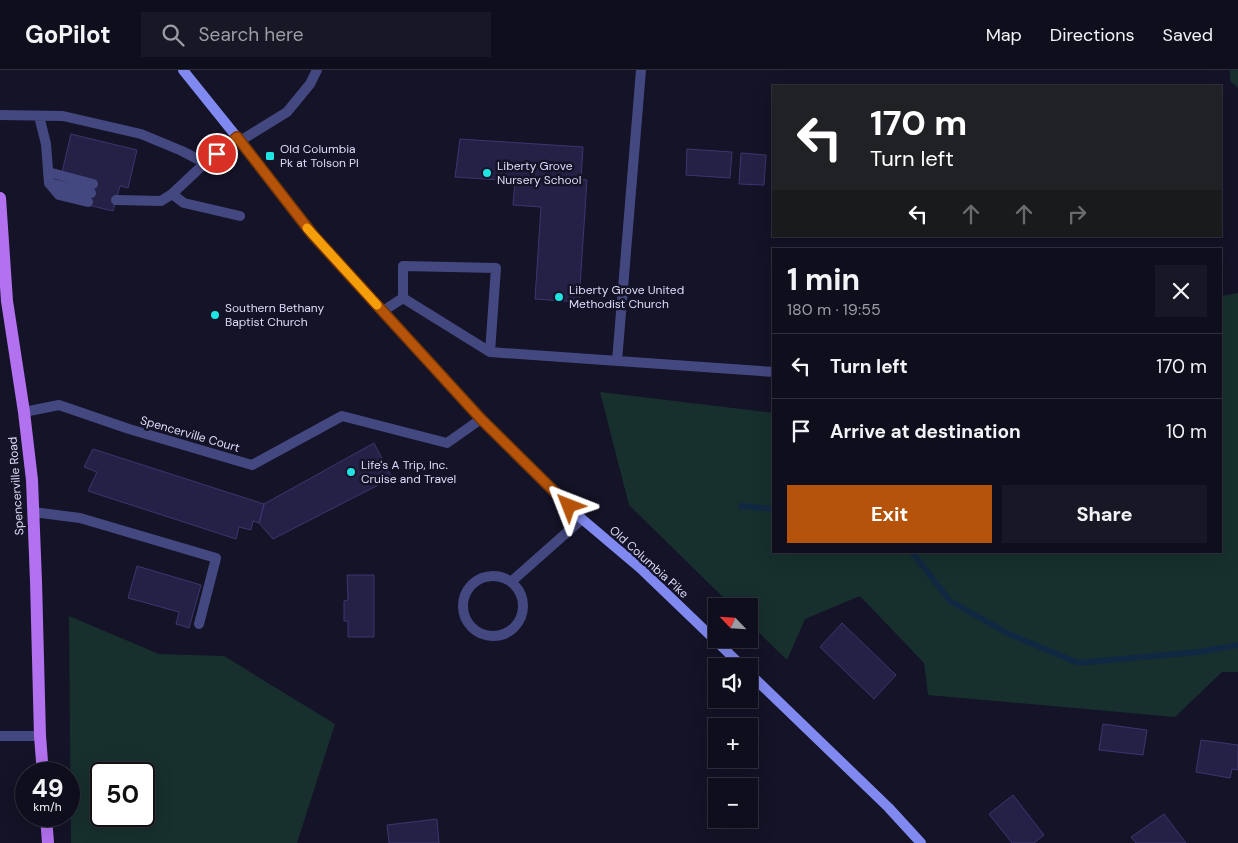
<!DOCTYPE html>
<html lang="en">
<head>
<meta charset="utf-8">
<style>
  body { margin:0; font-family:"DM Sans",sans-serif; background:#181726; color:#f1f3f6; height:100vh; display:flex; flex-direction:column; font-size:19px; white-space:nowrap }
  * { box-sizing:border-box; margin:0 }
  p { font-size:16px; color:#9b9ca4 }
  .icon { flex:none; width:28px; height:28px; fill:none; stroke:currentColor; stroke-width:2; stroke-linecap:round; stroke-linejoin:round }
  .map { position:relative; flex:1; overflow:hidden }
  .side { position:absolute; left:772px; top:178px; width:450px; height:305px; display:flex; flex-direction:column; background:#0f0e1d; border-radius:0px; box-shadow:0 5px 20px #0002,0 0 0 1px #2f2e3b }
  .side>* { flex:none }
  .top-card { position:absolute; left:772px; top:15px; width:450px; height:152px; border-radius:0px; box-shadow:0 5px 20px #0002,0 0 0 1px #2f2e3b; background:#202124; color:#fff; overflow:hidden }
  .needle { width:32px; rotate:295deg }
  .tools { position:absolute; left:708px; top:528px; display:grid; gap:10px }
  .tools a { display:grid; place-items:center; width:50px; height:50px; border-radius:0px; background:#0f0e1d; box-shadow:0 5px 20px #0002,0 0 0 1px #2f2e3b; font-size:25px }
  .speed { position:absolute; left:15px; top:692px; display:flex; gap:10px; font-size:25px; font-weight:700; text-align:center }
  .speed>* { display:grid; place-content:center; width:65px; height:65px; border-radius:50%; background:#0f0e1d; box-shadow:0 5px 20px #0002,0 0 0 1px #2f2e3b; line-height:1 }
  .speed small { font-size:12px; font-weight:400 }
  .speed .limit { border:2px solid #111; border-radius:8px; background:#fff; color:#111 }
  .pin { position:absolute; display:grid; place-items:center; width:42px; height:42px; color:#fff; margin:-21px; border:2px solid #fff; border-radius:50%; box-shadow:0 1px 5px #0007 }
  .me { position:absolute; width:55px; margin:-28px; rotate:315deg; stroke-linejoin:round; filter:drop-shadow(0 0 4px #0008) }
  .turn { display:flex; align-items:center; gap:18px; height:105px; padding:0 15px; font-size:22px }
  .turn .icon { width:65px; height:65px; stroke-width:2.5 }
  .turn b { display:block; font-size:35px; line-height:42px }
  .lanes { display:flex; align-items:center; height:48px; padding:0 15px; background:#0003; justify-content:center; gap:25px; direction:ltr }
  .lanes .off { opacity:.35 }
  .round { display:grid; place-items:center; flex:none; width:52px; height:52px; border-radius:0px; background:#181726 }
  .overview { display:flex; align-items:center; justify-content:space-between; height:85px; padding:0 15px }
  h1 { font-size:30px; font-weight:700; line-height:38px }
  .button { display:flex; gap:10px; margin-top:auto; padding:10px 15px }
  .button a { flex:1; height:58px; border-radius:0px; background:#b45309; color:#fff; font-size:20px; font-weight:700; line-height:58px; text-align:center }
  .button a+a { background:#181726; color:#f1f3f6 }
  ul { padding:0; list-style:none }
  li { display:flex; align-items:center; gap:15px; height:65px; padding:0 15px; border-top:1px solid #2f2e3b }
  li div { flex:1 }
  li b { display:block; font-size:19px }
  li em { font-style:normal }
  header { display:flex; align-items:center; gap:30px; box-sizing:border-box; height:70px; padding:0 25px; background:#0f0e1d; border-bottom:1px solid #2f2e3b }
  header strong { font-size:24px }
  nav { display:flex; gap:28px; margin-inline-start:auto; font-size:18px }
  .search { width:350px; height:45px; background:#181726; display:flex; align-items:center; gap:12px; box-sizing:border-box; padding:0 18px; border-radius:0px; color:#9b9ca4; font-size:19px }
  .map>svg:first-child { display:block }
  .green { fill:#17302d; fill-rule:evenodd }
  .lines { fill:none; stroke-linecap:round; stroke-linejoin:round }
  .stream { stroke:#112842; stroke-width:6 }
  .building { fill:#252146; stroke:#3b366f }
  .service { stroke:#444880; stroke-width:10 }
  .minor { stroke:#444880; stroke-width:10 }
  .secondary { stroke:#8089ef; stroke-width:10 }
  .primary { stroke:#b271ee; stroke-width:12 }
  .route-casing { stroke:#753606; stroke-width:12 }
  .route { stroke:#b45309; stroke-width:9 }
  .slow { stroke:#f59e0b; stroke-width:9 }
  .poi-dot { fill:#20e4e2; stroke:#141327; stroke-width:2 }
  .labels { text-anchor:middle; stroke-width:5; stroke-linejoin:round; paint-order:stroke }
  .poi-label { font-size:12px; fill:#ddddfb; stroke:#141327; text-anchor:start }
  .street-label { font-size:12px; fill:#ddddfb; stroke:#141327 }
</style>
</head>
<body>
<header>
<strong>GoPilot</strong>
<div class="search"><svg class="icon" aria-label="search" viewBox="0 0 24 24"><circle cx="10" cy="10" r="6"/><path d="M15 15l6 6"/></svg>Search here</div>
<nav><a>Map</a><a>Directions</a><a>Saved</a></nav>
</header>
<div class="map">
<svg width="1238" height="773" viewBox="0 0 1238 773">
  <rect width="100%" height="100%" fill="#141327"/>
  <path class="green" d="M 1230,0 L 1238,0 L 1238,18 L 1230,11 Z
    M 1238,223 L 1238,602 L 1222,602 L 1175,647 L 928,625 L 924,593 L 860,526 L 805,549 L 787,590 L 749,553 L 749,536 L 732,536 L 629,435 L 600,322 L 774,343 L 774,481 L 1221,481 L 1221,226 Z
    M 69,546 L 159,584 L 224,586 L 335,654 L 297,773 L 71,773 ZM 101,704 L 144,704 L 144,746 L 101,746 Z"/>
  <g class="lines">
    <path class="stream" d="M 741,436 L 774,439
      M 911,481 L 950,531 L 1009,564 L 1078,593 L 1198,582 L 1238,575"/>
  </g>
  <path class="building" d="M 71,64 L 137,80 L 128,118 L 120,116 L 113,141 L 88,135 L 62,102 Z
    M 460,69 L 583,77 L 581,109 L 587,110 L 579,232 L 535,229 L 541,137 L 513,135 L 515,111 L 455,107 Z
    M 687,79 L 732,82 L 730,108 L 686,105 Z
    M 741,83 L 766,85 L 764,115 L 739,114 Z
    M 374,373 L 392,408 L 273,469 L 259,453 L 264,434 Z
    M 93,379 L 264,434 L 259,453 L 253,451 L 251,460 L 239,457 L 236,469 L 88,421 L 97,402 L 84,397 Z
    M 137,496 L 201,515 L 189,558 L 176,554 L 179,542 L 128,528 Z
    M 347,505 L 374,505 L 374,567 L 348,567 L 348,551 L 344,551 L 344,531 L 348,530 Z
    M 842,553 L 896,605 L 874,629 L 820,577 Z
    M 1103,654 L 1147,660 L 1143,685 L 1099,680 Z
    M 1201,670 L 1238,675 L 1238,700 L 1232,699 L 1230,708 L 1196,702 Z
    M 1013,725 L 1044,765 L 1034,773 L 1012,773 L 989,744 Z
    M 1164,744 L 1186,773 L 1136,773 L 1131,767 Z
    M 437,749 L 439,773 L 389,773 L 387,755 Z"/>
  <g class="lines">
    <path class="service" d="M 0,45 L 63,46 L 141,64 L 182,81 L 205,93 L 237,67
      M 39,46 L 46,74 L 49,113 L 91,123
      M 48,102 L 93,114
      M 49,113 L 59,125 L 88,132
      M 172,124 L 184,133 L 240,146
      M 116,130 L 161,131 L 172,124 L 205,93
      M 403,228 L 490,282 L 774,302
      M 403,228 L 403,196 L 496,198 L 490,282
      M 383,241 L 403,228
      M 617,291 L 641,0
      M 33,442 L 80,448 L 216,488 L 199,554"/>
    <path class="minor" d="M 240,71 L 287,42 L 310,14 L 317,0
      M 24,342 L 59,335 L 129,359 L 252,395 L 342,346 L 447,373 L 481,349
      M463 536a30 30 0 1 1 60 0a30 30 0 1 1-60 0Z
      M 512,511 L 582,449
      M 0,666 L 40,666"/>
    <path class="secondary" d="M 183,0 L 240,71 L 313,165 L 481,349 L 582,449 L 640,498 L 742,596
      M 749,603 L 888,737 L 921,773"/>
    <path class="primary" d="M 0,128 L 7,231 L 24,342 L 32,410 L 36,511 L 40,666 L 43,704
      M 46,746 L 48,773"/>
  </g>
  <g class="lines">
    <g class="route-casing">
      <path id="route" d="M 217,84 L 237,67 L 313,165 L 481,349 L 569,436"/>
    </g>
    <use href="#route" class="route"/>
    <path class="slow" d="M 307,158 L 377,235"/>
  </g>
  <g class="poi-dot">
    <rect x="265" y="81" width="10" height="10" rx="2.5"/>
    <circle cx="487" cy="103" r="5"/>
    <circle cx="559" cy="227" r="5"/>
    <circle cx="215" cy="245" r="5"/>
    <circle cx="351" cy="402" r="5"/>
  </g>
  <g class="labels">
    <g class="poi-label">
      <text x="280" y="83">Old Columbia<tspan x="280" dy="14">Pk at Tolson Pl</tspan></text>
      <text x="497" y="100">Liberty Grove<tspan x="497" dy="14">Nursery School</tspan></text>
      <text x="569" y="224">Liberty Grove United<tspan x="569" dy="14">Methodist Church</tspan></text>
      <text x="225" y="242">Southern Bethany<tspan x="225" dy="14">Baptist Church</tspan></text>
      <text x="361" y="399">Life's A Trip, Inc.<tspan x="361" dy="14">Cruise and Travel</tspan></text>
    </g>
    <g class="street-label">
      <text transform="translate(190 364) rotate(16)" y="4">Spencerville Court</text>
      <text transform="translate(16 416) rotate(-94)" y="4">Spencerville Road</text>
      <text transform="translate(649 492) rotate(42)" y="4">Old Columbia Pike</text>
    </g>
  </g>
</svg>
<div class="tools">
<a><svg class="needle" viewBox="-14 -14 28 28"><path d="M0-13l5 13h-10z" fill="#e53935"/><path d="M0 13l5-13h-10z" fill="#9b9ca4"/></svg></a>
<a><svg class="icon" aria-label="sound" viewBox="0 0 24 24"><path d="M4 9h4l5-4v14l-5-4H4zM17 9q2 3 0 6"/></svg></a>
<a>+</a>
<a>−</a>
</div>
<div class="speed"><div>49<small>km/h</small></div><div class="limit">50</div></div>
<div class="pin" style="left:217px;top:84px;background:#d93025"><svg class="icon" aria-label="arrive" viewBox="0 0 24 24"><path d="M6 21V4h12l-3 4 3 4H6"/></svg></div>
<svg class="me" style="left:569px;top:436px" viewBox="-20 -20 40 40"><path d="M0-17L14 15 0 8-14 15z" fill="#b45309" stroke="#fff" stroke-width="4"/></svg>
<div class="top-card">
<div class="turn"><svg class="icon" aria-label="left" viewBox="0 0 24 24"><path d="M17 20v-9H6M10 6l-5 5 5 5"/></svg><div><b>170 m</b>Turn left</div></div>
<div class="lanes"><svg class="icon" aria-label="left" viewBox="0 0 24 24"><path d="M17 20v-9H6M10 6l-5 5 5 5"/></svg><svg class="icon off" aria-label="ahead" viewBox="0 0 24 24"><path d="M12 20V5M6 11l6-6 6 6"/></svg><svg class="icon off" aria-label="ahead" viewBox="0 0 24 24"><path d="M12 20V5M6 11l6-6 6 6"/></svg><svg class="icon off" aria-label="right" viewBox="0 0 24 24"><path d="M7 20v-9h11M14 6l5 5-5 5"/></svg></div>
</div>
<section class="side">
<div class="overview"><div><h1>1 min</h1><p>180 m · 19:55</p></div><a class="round"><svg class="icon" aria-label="close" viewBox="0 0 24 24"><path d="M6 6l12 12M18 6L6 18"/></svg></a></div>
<ul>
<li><svg class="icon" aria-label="left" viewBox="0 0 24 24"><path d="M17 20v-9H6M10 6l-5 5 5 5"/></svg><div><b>Turn left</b></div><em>170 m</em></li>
<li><svg class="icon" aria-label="arrive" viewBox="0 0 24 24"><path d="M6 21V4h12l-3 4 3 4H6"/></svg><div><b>Arrive at destination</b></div><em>10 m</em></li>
</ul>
<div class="button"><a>Exit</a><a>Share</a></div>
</section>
</div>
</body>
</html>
